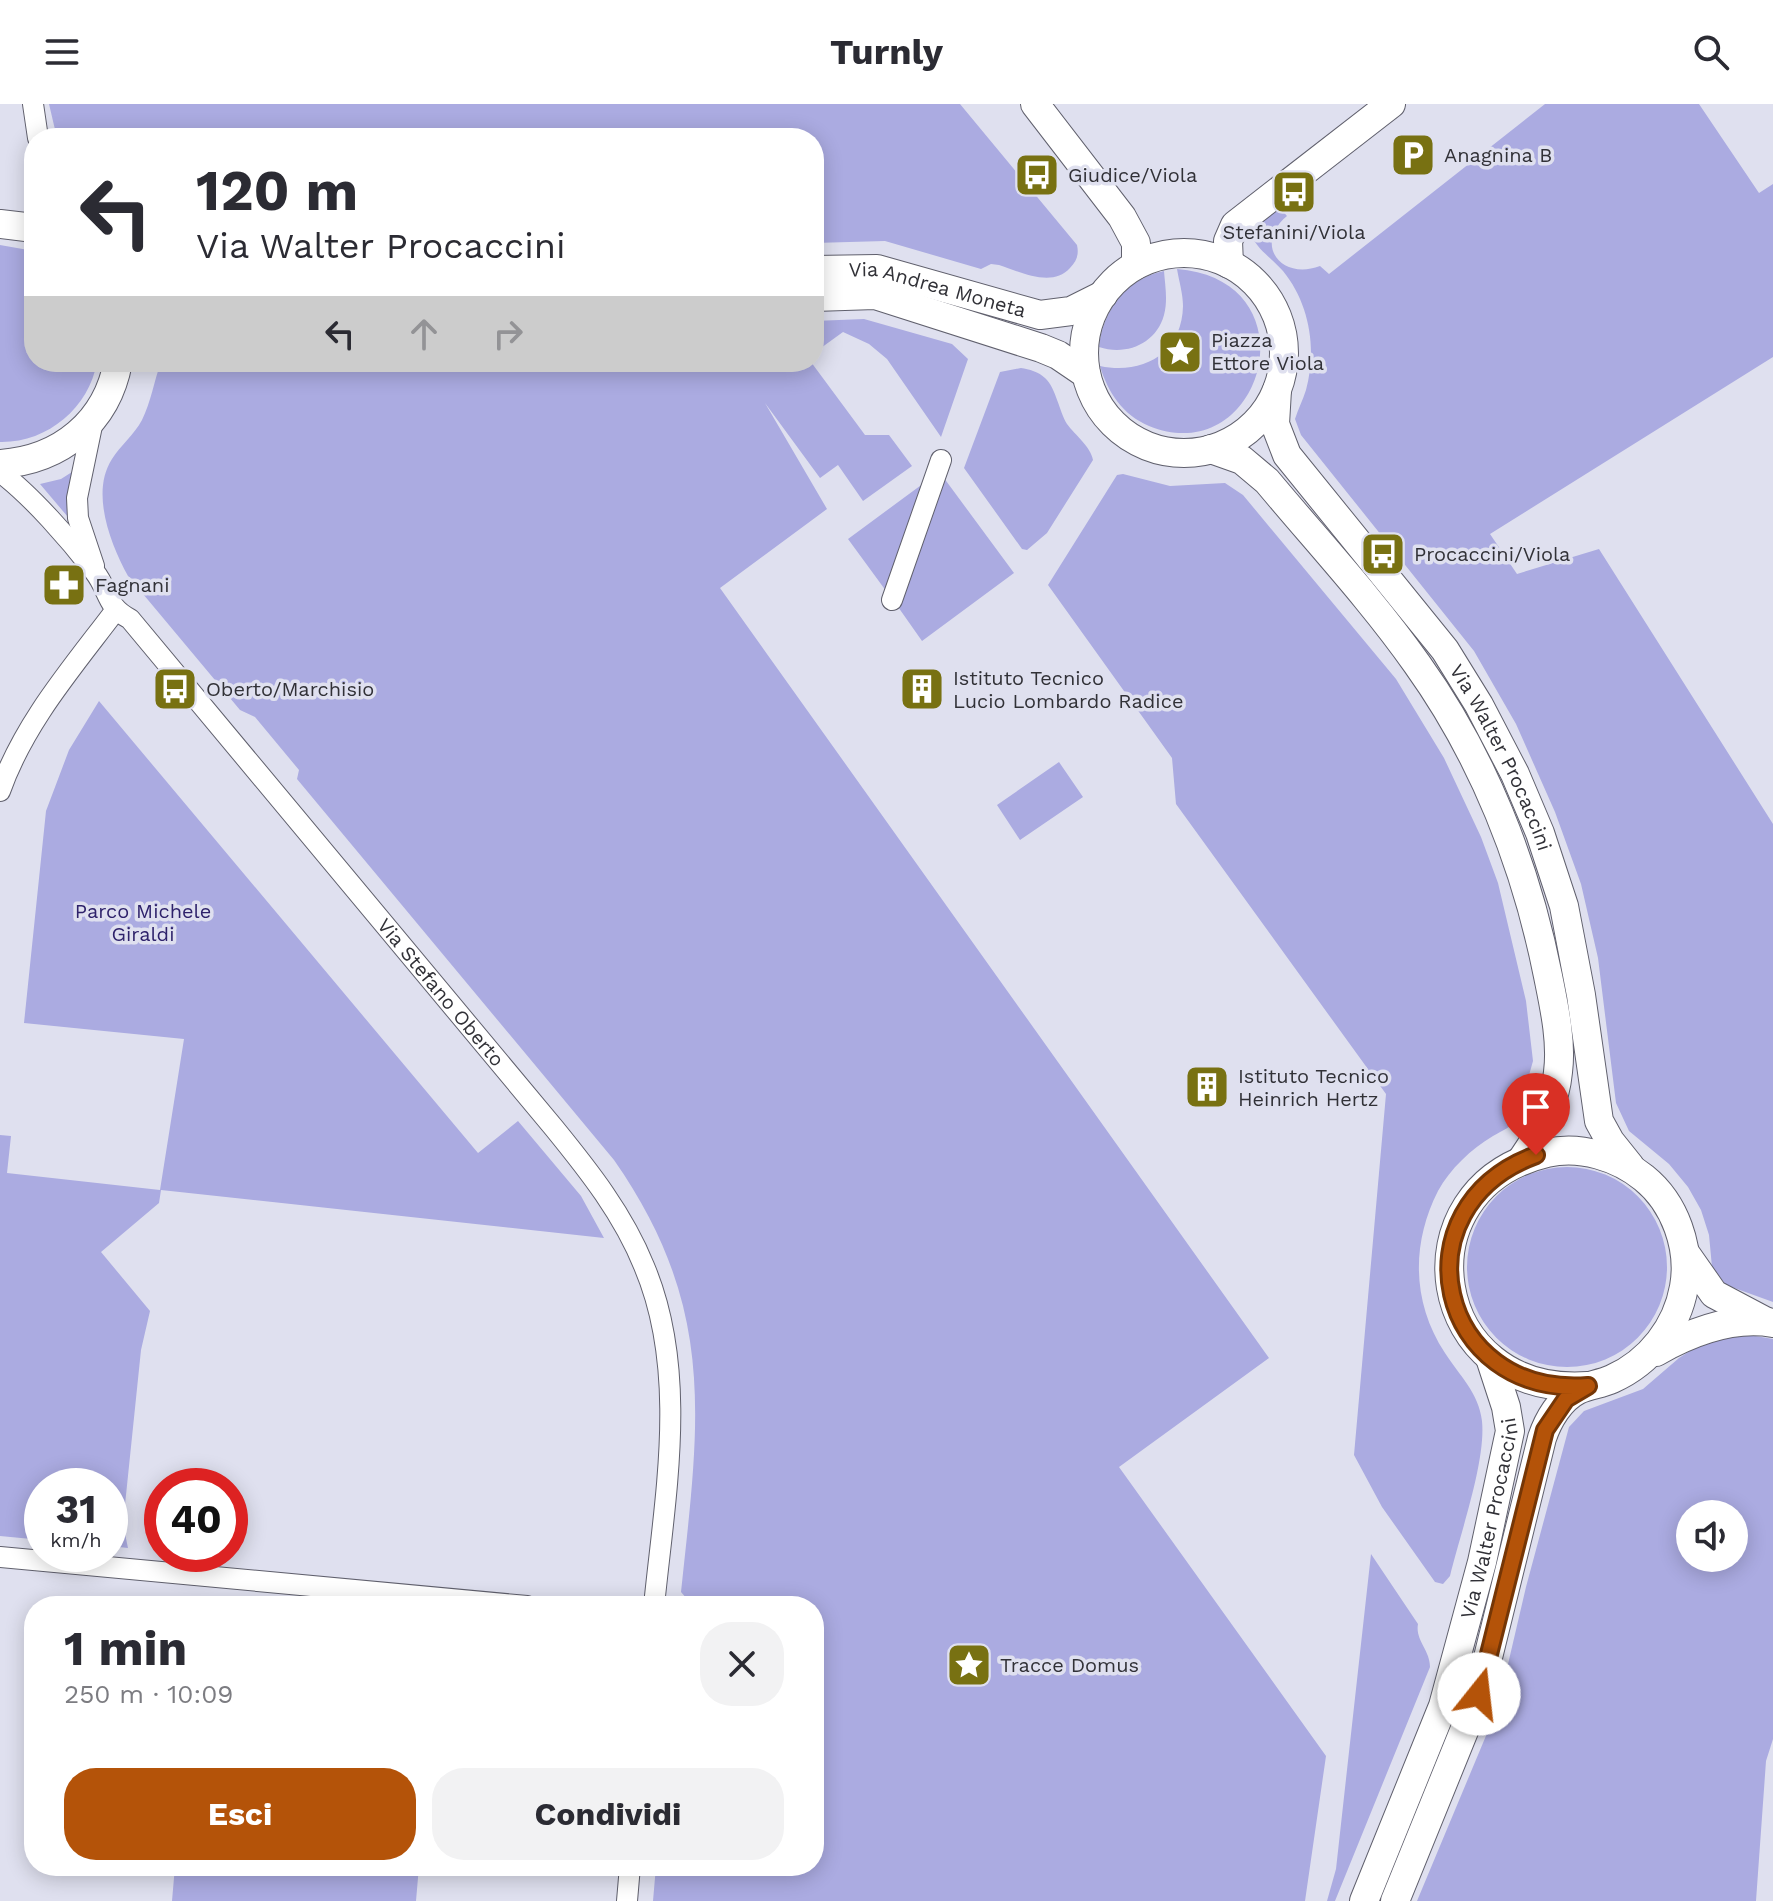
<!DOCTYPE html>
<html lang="it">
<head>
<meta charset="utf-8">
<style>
  body { margin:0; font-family:"Work Sans",sans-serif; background:#f2f2f3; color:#2b2b33; height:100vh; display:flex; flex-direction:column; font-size:30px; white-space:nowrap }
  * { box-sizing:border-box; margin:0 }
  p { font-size:26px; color:#7c7c81 }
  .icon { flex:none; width:44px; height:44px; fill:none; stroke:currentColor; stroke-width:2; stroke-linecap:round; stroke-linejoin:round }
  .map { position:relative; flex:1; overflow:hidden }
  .details { position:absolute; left:24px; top:1492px; width:800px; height:280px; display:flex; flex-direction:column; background:#fff; border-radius:32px; box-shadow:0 4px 20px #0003 }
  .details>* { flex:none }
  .top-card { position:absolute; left:24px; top:24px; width:800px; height:244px; border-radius:32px; box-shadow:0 4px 20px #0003; background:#fff; color:#2b2b33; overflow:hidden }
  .controls { position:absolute; left:1676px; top:1396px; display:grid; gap:16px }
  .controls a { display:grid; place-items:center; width:72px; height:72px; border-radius:50%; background:#fff; box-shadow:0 4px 20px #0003; font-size:40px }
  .speed { position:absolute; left:24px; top:1364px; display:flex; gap:16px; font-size:40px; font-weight:700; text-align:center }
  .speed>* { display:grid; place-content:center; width:104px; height:104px; border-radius:50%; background:#fff; box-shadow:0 4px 20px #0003; line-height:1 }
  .speed small { font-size:20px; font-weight:400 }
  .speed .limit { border:12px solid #d22; background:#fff; color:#111 }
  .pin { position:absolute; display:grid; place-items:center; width:68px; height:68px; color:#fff; margin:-82px -34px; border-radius:50% 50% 50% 0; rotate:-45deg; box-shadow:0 0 8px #0007 }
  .pin .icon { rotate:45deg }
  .me { position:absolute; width:88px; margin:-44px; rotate:16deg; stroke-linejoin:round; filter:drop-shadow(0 0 6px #0008) }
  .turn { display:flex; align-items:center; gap:28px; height:168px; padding:0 40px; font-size:36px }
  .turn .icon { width:104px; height:104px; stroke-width:2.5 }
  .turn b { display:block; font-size:56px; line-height:68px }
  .lanes { display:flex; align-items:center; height:76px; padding:0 40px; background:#0003; justify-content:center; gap:40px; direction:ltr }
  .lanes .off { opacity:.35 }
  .round { display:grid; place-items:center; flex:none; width:84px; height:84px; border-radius:32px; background:#f2f2f3 }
  .head { display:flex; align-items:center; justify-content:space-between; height:136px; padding:0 40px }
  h1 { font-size:48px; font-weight:700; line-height:60px }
  .cta { display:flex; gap:16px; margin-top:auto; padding:16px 40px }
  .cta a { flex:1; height:92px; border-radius:32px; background:#b45309; color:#fff; font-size:32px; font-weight:700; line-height:92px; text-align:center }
  .cta a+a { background:#f2f2f3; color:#2b2b33 }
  header { display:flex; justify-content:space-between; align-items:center; height:104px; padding:0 40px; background:#fff; font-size:36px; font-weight:700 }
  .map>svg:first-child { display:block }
  .green { fill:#ababe1; fill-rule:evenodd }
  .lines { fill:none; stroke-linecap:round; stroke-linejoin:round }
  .street-casing { stroke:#60606d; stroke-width:22 }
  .secondary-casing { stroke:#60606d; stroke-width:30 }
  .street { stroke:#fff; stroke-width:20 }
  .secondary { stroke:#fff; stroke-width:28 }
  .route-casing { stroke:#753606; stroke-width:20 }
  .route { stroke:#b45309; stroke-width:14 }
  .labels { text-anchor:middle; stroke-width:7; stroke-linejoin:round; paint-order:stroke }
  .poi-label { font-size:20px; fill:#313137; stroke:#dfe0ef; text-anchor:start }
  .street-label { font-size:20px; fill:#313137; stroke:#dfe0ef }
  .park-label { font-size:20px; fill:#2e226b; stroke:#dfe0ef }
</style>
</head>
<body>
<header><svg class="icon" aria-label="menu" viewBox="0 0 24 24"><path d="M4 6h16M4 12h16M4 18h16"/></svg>Turnly<svg class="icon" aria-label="search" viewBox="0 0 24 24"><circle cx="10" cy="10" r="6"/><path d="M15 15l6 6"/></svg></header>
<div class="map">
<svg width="1773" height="1797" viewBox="0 0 1773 1797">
  <rect width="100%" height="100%" fill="#dfe0ef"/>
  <path class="green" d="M 49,0 L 960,0 L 1077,141 C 1079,150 1077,157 1070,164 C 1052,184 1021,168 999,161 L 991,160 L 981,165 L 885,137 L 814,139 L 814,34 L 57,34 Z
    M 1545,0 L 1699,0 L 1759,89 L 1773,80 L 1773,253 L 1490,430 L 1517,470 L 1599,445 L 1773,720 L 1773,1198 L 1726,1181 L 1712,1163 L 1709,1131 L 1701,1106 L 1688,1083 L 1669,1060 L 1629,1027 L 1616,999 L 1598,854 L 1581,780 L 1555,708 L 1516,620 L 1474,547 L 1301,331 L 1295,315 C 1298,305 1303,296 1306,286 C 1317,246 1310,200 1283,167 C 1272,154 1257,146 1251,130 L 1253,123 L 1279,103 L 1287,112 C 1253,140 1281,177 1320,162 L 1329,170 Z
    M 0,141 L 34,147 L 34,258 L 97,258 C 89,304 47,339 0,338 Z
    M 1177,165 C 1316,176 1263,368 1149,322 C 1123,311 1108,289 1100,262 C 1142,271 1182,250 1183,202 C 1183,190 1179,177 1177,165 Z
    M 1164,167 C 1165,181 1168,196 1164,211 C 1156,240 1126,252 1099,243 C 1103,206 1126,175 1164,167 Z
    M 864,215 L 952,240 L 968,255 L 941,333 L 887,255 L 869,240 L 843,228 L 814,249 L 814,217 Z
    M 161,258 L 811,258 L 865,331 L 889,331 L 912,362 L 863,397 L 838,361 L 820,374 L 765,299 L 827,405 L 720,484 L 1269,1254 L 1119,1363 L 1326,1652 L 1305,1797 L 653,1797 L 656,1762 L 814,1762 L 814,1502 L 693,1502 L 681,1488 C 699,1318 718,1205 614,1056 L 297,675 L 299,666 L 255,613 L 240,606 L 128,472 C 111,441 90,389 112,355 C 120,342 134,331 142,316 C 151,298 154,277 161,258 Z
    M 1021,264 C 1029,265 1039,268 1045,274 C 1056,284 1059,307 1067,320 C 1075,331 1091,343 1093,356 L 1047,429 L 1027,446 L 1022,445 L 964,364 L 1000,268 Z
    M 72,368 L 69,388 L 73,419 L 40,380 L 61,375 Z
    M 941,370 L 1014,469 L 922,537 L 896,500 Z
    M 1123,370 L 1170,382 L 1225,379 L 1243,391 L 1396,575 L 1444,654 L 1481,733 L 1498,779 L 1526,897 L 1533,957 L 1517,1014 C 1511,1024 1503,1026 1493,1032 C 1471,1045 1450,1065 1438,1087 C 1411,1140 1412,1199 1445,1249 C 1459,1271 1479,1289 1482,1317 C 1486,1358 1460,1430 1450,1472 L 1443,1480 L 1435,1478 L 1382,1403 L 1354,1351 L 1386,990 L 1176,700 L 1172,654 L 1048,481 L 1117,371 Z
    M 928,376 L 889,491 L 848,435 Z
    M 99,597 L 478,1049 L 518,1017 L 581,1092 L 604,1134 L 161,1086 L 159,1099 L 101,1148 L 150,1207 L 141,1246 L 123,1420 L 128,1444 L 110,1442 L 110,1382 L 42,1382 L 42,1436 L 0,1432 L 0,1031 L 11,1032 L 7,1069 L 160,1086 L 184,935 L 24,919 L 46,707 L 69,646 Z
    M 1059,658 L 1083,693 L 1020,736 L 997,701 Z
    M1467 1163a100 100 0 1 1 200 0a100 100 0 1 1-200 0Z
    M 1732,1228 L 1773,1235 L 1773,1635 L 1766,1657 L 1756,1797 L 1417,1797 L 1498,1603 L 1526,1483 L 1569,1323 L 1584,1307 L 1643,1285 L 1679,1254 L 1699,1241 ZM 1690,1410 L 1734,1410 L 1734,1454 L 1690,1454 Z
    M 1371,1450 L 1418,1520 C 1415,1536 1430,1546 1430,1563 L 1335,1797 L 1327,1797 L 1336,1765 Z
    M 175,1762 L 419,1762 L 416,1797 L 172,1797 Z"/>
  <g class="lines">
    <g class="street-casing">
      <g id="street">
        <path d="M 33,0 L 38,34"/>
        <path d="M 93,317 L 77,394 L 78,414 L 94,462"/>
        <path id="s1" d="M 0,368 C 32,392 70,436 94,467 C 110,487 105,502 130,515 L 554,1024 C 589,1067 623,1110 644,1162 C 689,1268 665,1391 654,1502"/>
        <path d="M 892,496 L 941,356"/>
        <path d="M 0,687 C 24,619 72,564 115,507"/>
        <path d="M 0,1453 L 527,1502"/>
        <path d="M 627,1797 L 630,1762"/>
      </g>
    </g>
    <g class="secondary-casing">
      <g id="secondary">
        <path d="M 1035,0 L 1122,113 L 1136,139 L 1136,161"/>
        <path d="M 0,120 L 34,124"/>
        <circle cx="1184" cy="249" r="100"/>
        <path d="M 1229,160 L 1228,137 L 1235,121 L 1391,0"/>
        <path id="s2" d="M 814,166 L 877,165 L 1040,211 L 1071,207 L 1103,191"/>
        <path d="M 814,193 L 875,191 L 1041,244 L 1058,251 L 1086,270"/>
        <path id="s3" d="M 1277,286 L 1275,320 L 1287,351 L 1445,546 L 1479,601 L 1515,670 L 1540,729 L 1564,802 L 1581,891 L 1599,1017 L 1610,1037 L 1630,1062"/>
        <path d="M 1211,345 L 1242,356 L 1267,377 C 1317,437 1372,496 1417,560 C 1483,652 1526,761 1548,872 C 1554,902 1562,937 1558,968 C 1555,1001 1540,1030 1521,1057"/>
        <path d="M 0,360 C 61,356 107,318 118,258"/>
        <path d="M 1686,1150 L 1714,1190 L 1765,1217"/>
        <path d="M 1656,1248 C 1691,1228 1732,1212 1773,1219"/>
        <path id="s4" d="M 1364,1797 L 1443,1602 L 1482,1458 L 1510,1327 L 1506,1303 L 1490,1254"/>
        <path d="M 1395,1797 L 1479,1590 L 1542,1334 C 1548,1316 1560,1295 1578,1286 C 1589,1281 1601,1280 1612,1275 C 1650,1258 1677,1223 1684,1183 C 1691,1144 1675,1099 1644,1074 C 1618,1053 1580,1041 1547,1049 C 1396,1084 1428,1294 1588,1282"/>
      </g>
    </g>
    <use href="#street" class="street"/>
    <use href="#secondary" class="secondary"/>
  </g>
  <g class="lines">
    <g class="route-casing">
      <path id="route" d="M 1479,1590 L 1545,1326 L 1566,1295 L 1588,1282 C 1437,1294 1394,1103 1536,1051"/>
    </g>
    <use href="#route" class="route"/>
  </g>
  <defs>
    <g id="parking-square" transform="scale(2.3)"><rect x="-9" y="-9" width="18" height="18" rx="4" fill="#787112" stroke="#dfe0ef"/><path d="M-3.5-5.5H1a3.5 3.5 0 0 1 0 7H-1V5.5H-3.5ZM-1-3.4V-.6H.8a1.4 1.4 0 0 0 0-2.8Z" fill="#fff"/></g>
    <g id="bus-square" transform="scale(2.3)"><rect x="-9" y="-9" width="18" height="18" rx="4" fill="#787112" stroke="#dfe0ef"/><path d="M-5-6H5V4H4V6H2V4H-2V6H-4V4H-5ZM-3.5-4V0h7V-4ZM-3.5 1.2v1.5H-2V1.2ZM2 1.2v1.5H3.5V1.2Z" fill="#fff"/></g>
    <g id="sight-square" transform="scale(2.3)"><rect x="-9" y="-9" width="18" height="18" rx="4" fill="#787112" stroke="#dfe0ef"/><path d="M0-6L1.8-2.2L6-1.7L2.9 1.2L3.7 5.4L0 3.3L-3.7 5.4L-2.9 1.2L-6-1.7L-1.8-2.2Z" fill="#fff"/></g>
    <g id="pharmacy-square" transform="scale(2.3)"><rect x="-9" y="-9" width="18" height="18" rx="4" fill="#787112" stroke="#dfe0ef"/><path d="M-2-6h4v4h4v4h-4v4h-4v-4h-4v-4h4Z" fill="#fff"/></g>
    <g id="building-square" transform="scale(2.3)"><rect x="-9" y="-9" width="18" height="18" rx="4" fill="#787112" stroke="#dfe0ef"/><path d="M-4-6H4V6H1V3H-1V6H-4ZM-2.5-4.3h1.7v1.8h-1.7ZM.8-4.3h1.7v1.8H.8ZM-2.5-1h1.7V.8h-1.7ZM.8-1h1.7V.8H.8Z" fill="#fff"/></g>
  </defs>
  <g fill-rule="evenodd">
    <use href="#parking-square" x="1413" y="51"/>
    <use href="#bus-square" x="1037" y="71"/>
    <use href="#bus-square" x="1294" y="88"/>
    <use href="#sight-square" x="1180" y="248"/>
    <use href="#bus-square" x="1383" y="450"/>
    <use href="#pharmacy-square" x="64" y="481"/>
    <use href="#bus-square" x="175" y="585"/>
    <use href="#building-square" x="922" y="585"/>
    <use href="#building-square" x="1207" y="983"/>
    <use href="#sight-square" x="969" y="1561"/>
  </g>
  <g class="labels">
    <g class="poi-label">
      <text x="1444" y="58">Anagnina B</text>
      <text x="1068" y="78">Giudice/Viola</text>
      <text x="1294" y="135" text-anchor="middle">Stefanini/Viola</text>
      <text x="1211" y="243">Piazza<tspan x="1211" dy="23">Ettore Viola</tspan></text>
      <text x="1414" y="457">Procaccini/Viola</text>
      <text x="95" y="488">Fagnani</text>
      <text x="953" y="581">Istituto Tecnico<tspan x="953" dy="23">Lucio Lombardo Radice</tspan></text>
      <text x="206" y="592">Oberto/Marchisio</text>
      <text x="1238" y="979">Istituto Tecnico<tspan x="1238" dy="23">Heinrich Hertz</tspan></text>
      <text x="1000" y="1568">Tracce Domus</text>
    </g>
    <g class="street-label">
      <text dy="7" stroke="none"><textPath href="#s2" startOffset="126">Via Andrea Moneta</textPath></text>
      <text dy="7" stroke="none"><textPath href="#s3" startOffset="440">Via Walter Procaccini</textPath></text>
      <text dy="7" stroke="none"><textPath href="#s1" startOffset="684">Via Stefano Oberto</textPath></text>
      <text dy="7" stroke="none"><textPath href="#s4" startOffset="404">Via Walter Procaccini</textPath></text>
    </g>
    <g class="park-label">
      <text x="143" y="814">Parco Michele<tspan x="143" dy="23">Giraldi</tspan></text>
    </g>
  </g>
</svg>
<div class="controls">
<a><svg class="icon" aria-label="sound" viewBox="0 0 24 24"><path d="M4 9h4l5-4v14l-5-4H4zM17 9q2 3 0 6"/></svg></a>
</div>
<div class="speed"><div>31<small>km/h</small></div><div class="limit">40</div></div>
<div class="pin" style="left:1536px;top:1051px;background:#d93025"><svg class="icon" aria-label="arrive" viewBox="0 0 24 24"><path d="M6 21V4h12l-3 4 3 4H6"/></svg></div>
<svg class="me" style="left:1479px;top:1590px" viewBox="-20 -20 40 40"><circle r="19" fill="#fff"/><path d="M0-13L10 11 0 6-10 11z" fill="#b45309"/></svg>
<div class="top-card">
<div class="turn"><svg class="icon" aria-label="left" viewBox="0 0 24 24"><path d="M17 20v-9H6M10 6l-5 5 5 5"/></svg><div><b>120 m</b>Via Walter Procaccini</div></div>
<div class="lanes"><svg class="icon" aria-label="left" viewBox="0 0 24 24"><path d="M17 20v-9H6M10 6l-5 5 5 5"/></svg><svg class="icon off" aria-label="ahead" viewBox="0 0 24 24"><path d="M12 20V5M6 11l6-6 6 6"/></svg><svg class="icon off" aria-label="right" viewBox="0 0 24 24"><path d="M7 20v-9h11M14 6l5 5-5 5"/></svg></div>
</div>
<section class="details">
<div class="head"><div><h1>1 min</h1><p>250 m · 10:09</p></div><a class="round"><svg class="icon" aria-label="close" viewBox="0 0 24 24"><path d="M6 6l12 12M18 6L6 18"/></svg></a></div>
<div class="cta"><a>Esci</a><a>Condividi</a></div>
</section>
</div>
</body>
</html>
